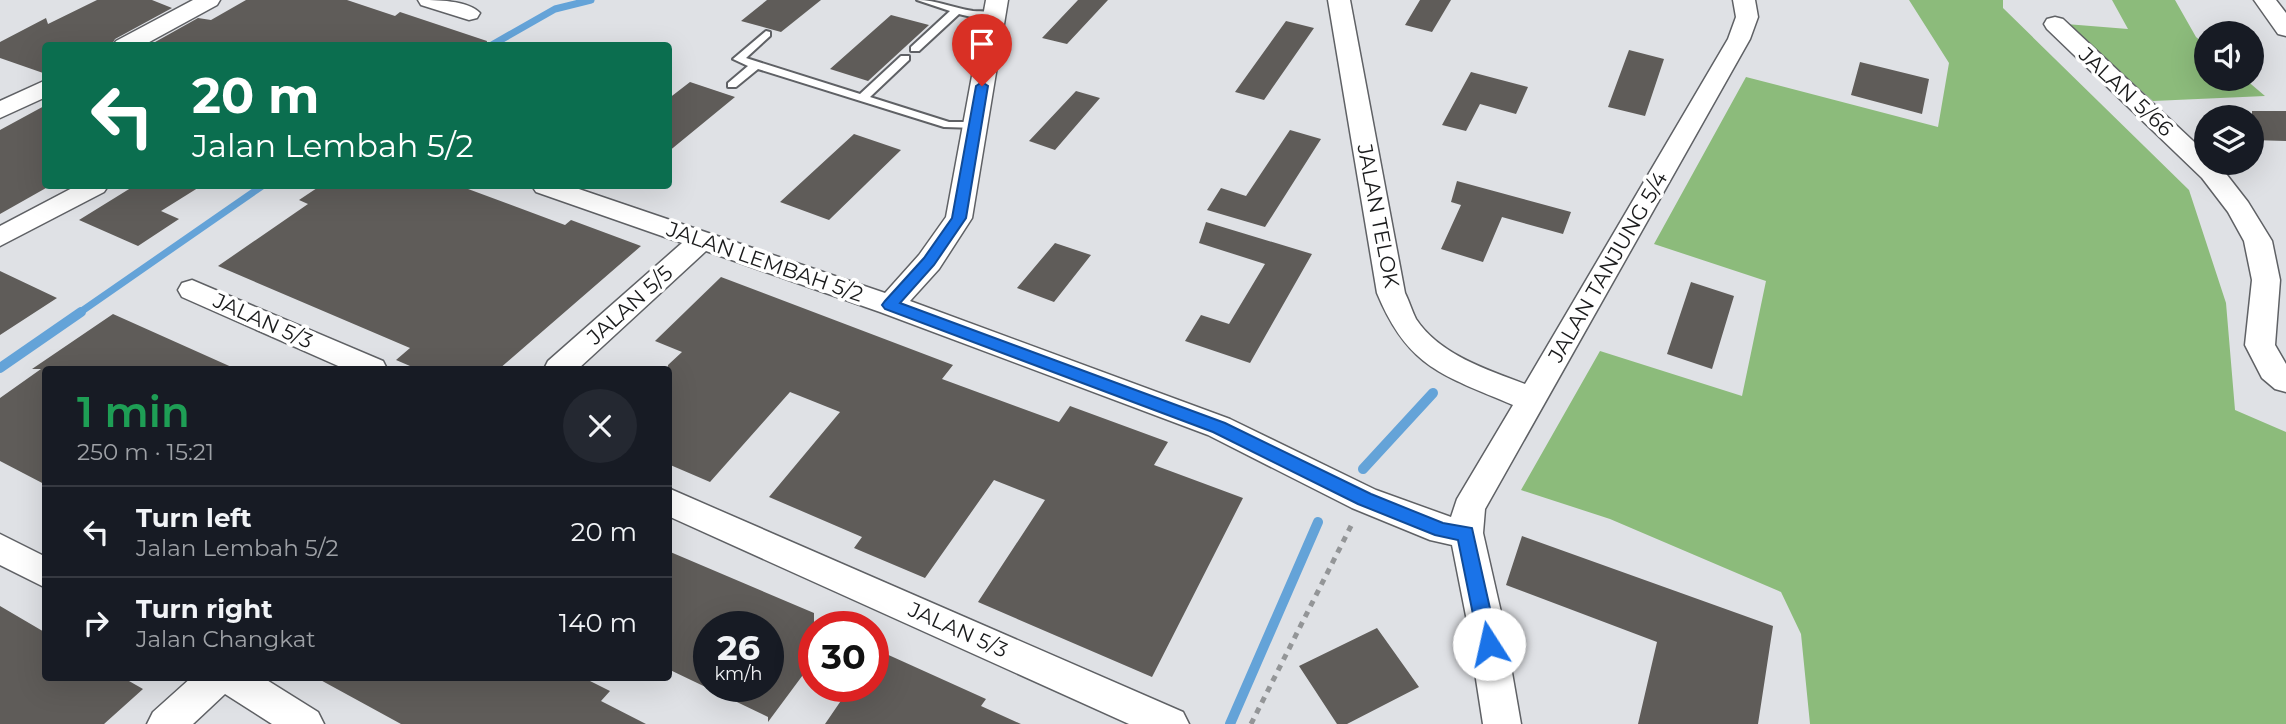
<!DOCTYPE html>
<html lang="en">
<head>
<meta charset="utf-8">
<style>
  body { margin:0; font-family:Montserrat,sans-serif; background:#242831; color:#f1f3f6; height:100vh; display:flex; flex-direction:column; font-size:26px; white-space:nowrap }
  * { box-sizing:border-box; margin:0 }
  p { font-size:23px; color:#9ea1a6 }
  .icon { flex:none; width:38px; height:38px; fill:none; stroke:currentColor; stroke-width:2; stroke-linecap:round; stroke-linejoin:round }
  .map { position:relative; flex:1; overflow:hidden }
  .sheet { position:absolute; left:42px; top:366px; width:630px; height:315px; display:flex; flex-direction:column; background:#171b24; border-radius:7px; box-shadow:0 7px 28px #0002 }
  .sheet>* { flex:none }
  .hud { position:absolute; left:42px; top:42px; width:630px; height:147px; border-radius:7px; box-shadow:0 7px 28px #0002; background:#0b6e4f; color:#fff; overflow:hidden }
  .fabs { position:absolute; left:2194px; top:21px; display:grid; gap:14px }
  .fabs a { display:grid; place-items:center; width:70px; height:70px; border-radius:50%; background:#171b24; box-shadow:0 7px 28px #0002; font-size:35px }
  .speed { position:absolute; left:693px; top:611px; display:flex; gap:14px; font-size:35px; font-weight:700; text-align:center }
  .speed>* { display:grid; place-content:center; width:91px; height:91px; border-radius:50%; background:#171b24; box-shadow:0 7px 28px #0002; line-height:1 }
  .speed small { font-size:18px; font-weight:400 }
  .speed .limit { border:10px solid #d22; background:#fff; color:#111 }
  .pin { position:absolute; display:grid; place-items:center; width:60px; height:60px; color:#fff; margin:-72px -30px; border-radius:50% 50% 50% 0; rotate:-45deg; box-shadow:0 0 7px #0007 }
  .pin .icon { rotate:45deg }
  .me { position:absolute; width:77px; margin:-38px; rotate:350deg; stroke-linejoin:round; filter:drop-shadow(0 0 5px #0008) }
  .turn { display:flex; align-items:center; gap:24px; height:147px; padding:0 35px; font-size:32px }
  .turn .icon { width:91px; height:91px; stroke-width:2.5 }
  .turn b { display:block; font-size:49px; line-height:60px }
  .round { display:grid; place-items:center; flex:none; width:74px; height:74px; border-radius:37px; background:#242831 }
  .headline { display:flex; align-items:center; justify-content:space-between; height:119px; padding:0 35px }
  h1 { font-size:42px; font-weight:600; line-height:52px; color:#1e9e55 }
  ul { padding:0; list-style:none }
  li { display:flex; align-items:center; gap:21px; height:91px; padding:0 35px; border-top:2px solid #363941 }
  li div { flex:1 }
  li b { display:block; font-size:26px }
  li em { font-style:normal }
  .map>svg:first-child { display:block }
  .forest { fill:#8cbb7b }
  .lines { fill:none; stroke-linecap:round; stroke-linejoin:round }
  .stream-far1 { stroke:#64a3d8; stroke-width:7 }
  .stream { stroke:#64a3d8; stroke-width:10 }
  .building { fill:#5f5c59; fill-rule:evenodd }
  .lane-casing { stroke:#5f6165; stroke-width:4 }
  .street-casing { stroke:#5f6165; stroke-width:3 }
  .path { stroke:#939597; stroke-width:5; stroke-dasharray:6 6; stroke-linecap:butt }
  .lane { fill:#fff; fill-rule:evenodd }
  .street { fill:#fff; fill-rule:evenodd }
  .route { fill:#1a73e8; stroke:#114b97; stroke-width:2 }
  .labels { text-anchor:middle; stroke-width:7; stroke-linejoin:round; paint-order:stroke }
  .street-label { font-size:21px; fill:#191a1b; stroke:#fff }
</style>
</head>
<body>
<div class="map">
<svg width="2286" height="724" viewBox="0 0 2286 724">
  <rect width="100%" height="100%" fill="#dfe1e5"/>
  <path class="forest" d="M 1909,0 L 2003,0 L 2003,8 L 2189,190 L 2226,303 L 2235,410 L 2286,432 L 2286,724 L 1810,724 L 1801,634 L 1781,592 L 1610,519 L 1521,490 L 1600,351 L 1742,396 L 1766,281 L 1654,244 L 1746,77 L 1938,127 L 1949,63 Z
    M 2112,0 L 2175,0 L 2196,37 L 2207,46 L 2207,79 L 2245,79 L 2265,96 L 2153,101 L 2066,24 L 2128,29 Z"/>
  <g class="lines">
    <path class="stream-far1" d="M 490,46 L 555,9 L 591,0
      M 79,313 L 262,186"/>
    <path class="stream" d="M 0,368 L 81,312
      M 1363,469 L 1433,393
      M 1230,724 L 1318,522"/>
  </g>
  <path class="building" d="M 97,0 L 152,0 L 172,8 L 115,39 L 111,46 L 46,46 L 46,74 L 0,58 L 0,42 L 46,18 L 48,24 Z
    M 246,0 L 347,0 L 395,16 L 400,12 L 487,41 L 486,46 L 148,46 L 198,18 L 211,20 Z
    M 767,0 L 821,0 L 781,32 L 741,21 Z
    M 1078,0 L 1108,0 L 1067,44 L 1042,38 Z
    M 1420,0 L 1451,0 L 1432,32 L 1405,25 Z
    M 891,15 L 929,25 L 868,81 L 830,69 Z
    M 1286,21 L 1314,28 L 1264,100 L 1235,92 Z
    M 1629,50 L 1664,59 L 1645,116 L 1608,107 Z
    M 1860,62 L 1929,79 L 1922,114 L 1851,95 Z
    M 1471,72 L 1528,87 L 1516,114 L 1480,104 L 1466,131 L 1442,125 Z
    M 690,82 L 735,97 L 668,152 L 668,99 Z
    M 1076,91 L 1100,98 L 1055,150 L 1029,141 Z
    M 46,105 L 46,188 L 0,214 L 0,130 Z
    M 2252,111 L 2286,111 L 2286,141 L 2252,140 Z
    M 1290,130 L 1321,139 L 1265,227 L 1207,210 L 1221,188 L 1246,196 Z
    M 854,134 L 901,150 L 829,220 L 780,202 Z
    M 1457,181 L 1571,212 L 1563,234 L 1502,217 L 1483,262 L 1441,249 L 1461,205 L 1451,202 Z
    M 134,186 L 201,186 L 161,211 L 179,219 L 138,246 L 79,220 Z
    M 320,186 L 460,186 L 565,225 L 571,220 L 641,246 L 499,369 L 417,369 L 396,360 L 410,348 L 218,266 L 308,204 L 299,200 Z
    M 1206,222 L 1312,254 L 1250,363 L 1185,341 L 1201,315 L 1229,324 L 1265,264 L 1199,243 Z
    M 1055,243 L 1091,255 L 1054,302 L 1017,288 Z
    M 0,271 L 57,298 L 0,335 Z
    M 721,277 L 953,365 L 942,379 L 1059,422 L 1070,406 L 1168,442 L 1154,465 L 1243,498 L 1152,677 L 978,602 L 1045,500 L 994,480 L 925,578 L 854,548 L 862,537 L 769,497 L 840,412 L 790,392 L 710,482 L 668,464 L 668,365 L 682,352 L 655,341 Z
    M 1691,282 L 1734,296 L 1712,369 L 1667,354 Z
    M 113,314 L 236,369 L 46,369 L 46,485 L 0,461 L 0,398 L 41,369 L 32,369 Z
    M 1522,536 L 1773,626 L 1758,724 L 1638,724 L 1657,642 L 1506,585 Z
    M 668,551 L 814,613 L 814,660 L 768,722 L 768,717 L 668,669 ZM 709,626 L 768,626 L 768,686 L 709,686 Z
    M 0,606 L 46,633 L 46,677 L 122,677 L 143,689 L 104,724 L 0,724 Z
    M 1377,628 L 1419,687 L 1347,724 L 1337,724 L 1299,666 Z
    M 873,648 L 986,699 L 981,706 L 1021,724 L 825,724 L 851,686 L 873,686 Z
    M 315,677 L 582,677 L 610,691 L 601,701 L 646,724 L 401,724 Z"/>
  <g class="lines">
    <g class="lane-casing">
      <path id="lane" d="M 917,0 C 937,0 953,8 973,11 C 982,12 992,10 1000,15 C 990,22 971,17 959,14 L 919,51 L 911,51 L 911,47 L 950,11 Z
        M 766,31 L 770,32 L 770,36 L 746,58 L 860,94 L 901,56 L 909,56 L 909,60 L 870,97 L 949,122 L 976,122 L 982,125 L 976,128 L 944,127 L 758,69 L 736,87 L 728,87 L 728,83 L 748,66 L 733,59 Z"/>
    </g>
    <g class="street-casing">
      <path id="street" d="M 193,0 L 220,0 L 217,5 L 142,46 L 113,46 L 116,41 Z
        M 418,0 C 436,0 468,0 480,13 L 477,18 L 469,20 L 421,5 Z
        M 986,0 L 1008,0 L 972,218 L 939,269 L 910,301 L 1230,419 L 1376,490 L 1451,517 L 1457,499 L 1513,405 C 1443,375 1408,368 1377,293 L 1328,0 L 1350,0 L 1405,293 C 1409,301 1412,311 1416,319 C 1439,354 1487,370 1525,384 L 1728,39 L 1736,17 L 1733,0 L 1755,0 L 1758,17 L 1750,39 L 1485,509 L 1483,533 L 1503,621 L 1521,724 L 1483,724 L 1467,621 L 1452,545 L 1430,540 L 1352,508 L 1208,435 L 880,312 L 706,251 L 578,369 L 544,369 L 548,361 L 682,243 L 536,192 L 532,186 L 570,186 L 885,293 L 919,255 L 946,217 Z
        M 2254,0 L 2276,0 L 2286,13 L 2286,36 L 2278,34 Z
        M 2055,17 L 2063,19 L 2207,154 L 2207,163 L 2216,163 L 2220,166 L 2248,202 L 2272,241 L 2280,280 L 2275,345 L 2286,364 L 2286,392 L 2275,389 L 2262,378 L 2245,345 L 2252,280 L 2244,241 L 2228,212 L 2202,178 L 2047,29 L 2044,24 L 2047,19 Z
        M 46,80 L 46,97 L 0,118 L 0,101 Z
        M 76,186 L 108,186 L 104,192 L 0,246 L 0,226 Z
        M 192,280 L 383,361 L 387,369 L 345,369 L 182,297 L 178,290 L 182,283 Z
        M 668,488 L 1183,712 L 1189,724 L 1129,724 L 668,516 Z
        M 0,534 L 46,557 L 46,588 L 0,565 Z
        M 192,677 L 262,677 L 318,712 L 324,724 L 272,724 L 225,694 L 193,724 L 147,724 L 153,712 Z"/>
    </g>
    <path class="path" d="M 1251,724 L 1353,522"/>
    <use href="#lane" class="lane"/>
    <use href="#street" class="street"/>
  </g>
  <path class="route" d="M 982,82 L 988,86 L 966,218 L 934,265 L 900,303 L 1225,423 L 1371,494 L 1443,523 L 1472,528 L 1498,644 L 1495,650 L 1489,652 L 1482,650 L 1479,644 L 1458,540 L 1435,535 L 1358,504 L 1213,432 L 885,309 L 882,305 L 885,301 L 924,258 L 952,218 L 976,86 Z"/>
  <g class="labels">
    <g class="street-label">
      <text transform="translate(2126 92) rotate(43)" y="7">JALAN 5/66</text>
      <text transform="translate(1378 216) rotate(79)" y="7">JALAN TELOK</text>
      <text transform="translate(765 262) rotate(19)" y="7">JALAN LEMBAH 5/2</text>
      <text transform="translate(1608 267) rotate(-60)" y="7">JALAN TANJUNG 5/4</text>
      <text transform="translate(630 305) rotate(-42)" y="7">JALAN 5/5</text>
      <text transform="translate(263 321) rotate(24)" y="7">JALAN 5/3</text>
      <text transform="translate(958 630) rotate(24)" y="7">JALAN 5/3</text>
    </g>
  </g>
</svg>
<div class="fabs">
<a><svg class="icon" aria-label="sound" viewBox="0 0 24 24"><path d="M4 9h4l5-4v14l-5-4H4zM17 9q2 3 0 6"/></svg></a>
<a><svg class="icon" aria-label="layers" viewBox="0 0 24 24"><path d="M12 4l9 5-9 5-9-5zM3 14l9 5 9-5"/></svg></a>
</div>
<div class="speed"><div>26<small>km/h</small></div><div class="limit">30</div></div>
<div class="pin" style="left:982px;top:86px;background:#d93025"><svg class="icon" aria-label="arrive" viewBox="0 0 24 24"><path d="M6 21V4h12l-3 4 3 4H6"/></svg></div>
<svg class="me" style="left:1489px;top:644px" viewBox="-20 -20 40 40"><circle r="19" fill="#fff"/><path d="M0-13L10 11 0 6-10 11z" fill="#1a73e8"/></svg>
<div class="hud">
<div class="turn"><svg class="icon" aria-label="left" viewBox="0 0 24 24"><path d="M17 20v-9H6M10 6l-5 5 5 5"/></svg><div><b>20 m</b>Jalan Lembah 5/2</div></div>
</div>
<section class="sheet">
<div class="headline"><div><h1>1 min</h1><p>250 m · 15:21</p></div><a class="round"><svg class="icon" aria-label="close" viewBox="0 0 24 24"><path d="M6 6l12 12M18 6L6 18"/></svg></a></div>
<ul>
<li><svg class="icon" aria-label="left" viewBox="0 0 24 24"><path d="M17 20v-9H6M10 6l-5 5 5 5"/></svg><div><b>Turn left</b><p>Jalan Lembah 5/2</p></div><em>20 m</em></li>
<li><svg class="icon" aria-label="right" viewBox="0 0 24 24"><path d="M7 20v-9h11M14 6l5 5-5 5"/></svg><div><b>Turn right</b><p>Jalan Changkat</p></div><em>140 m</em></li>
</ul>
</section>
</div>
</body>
</html>
